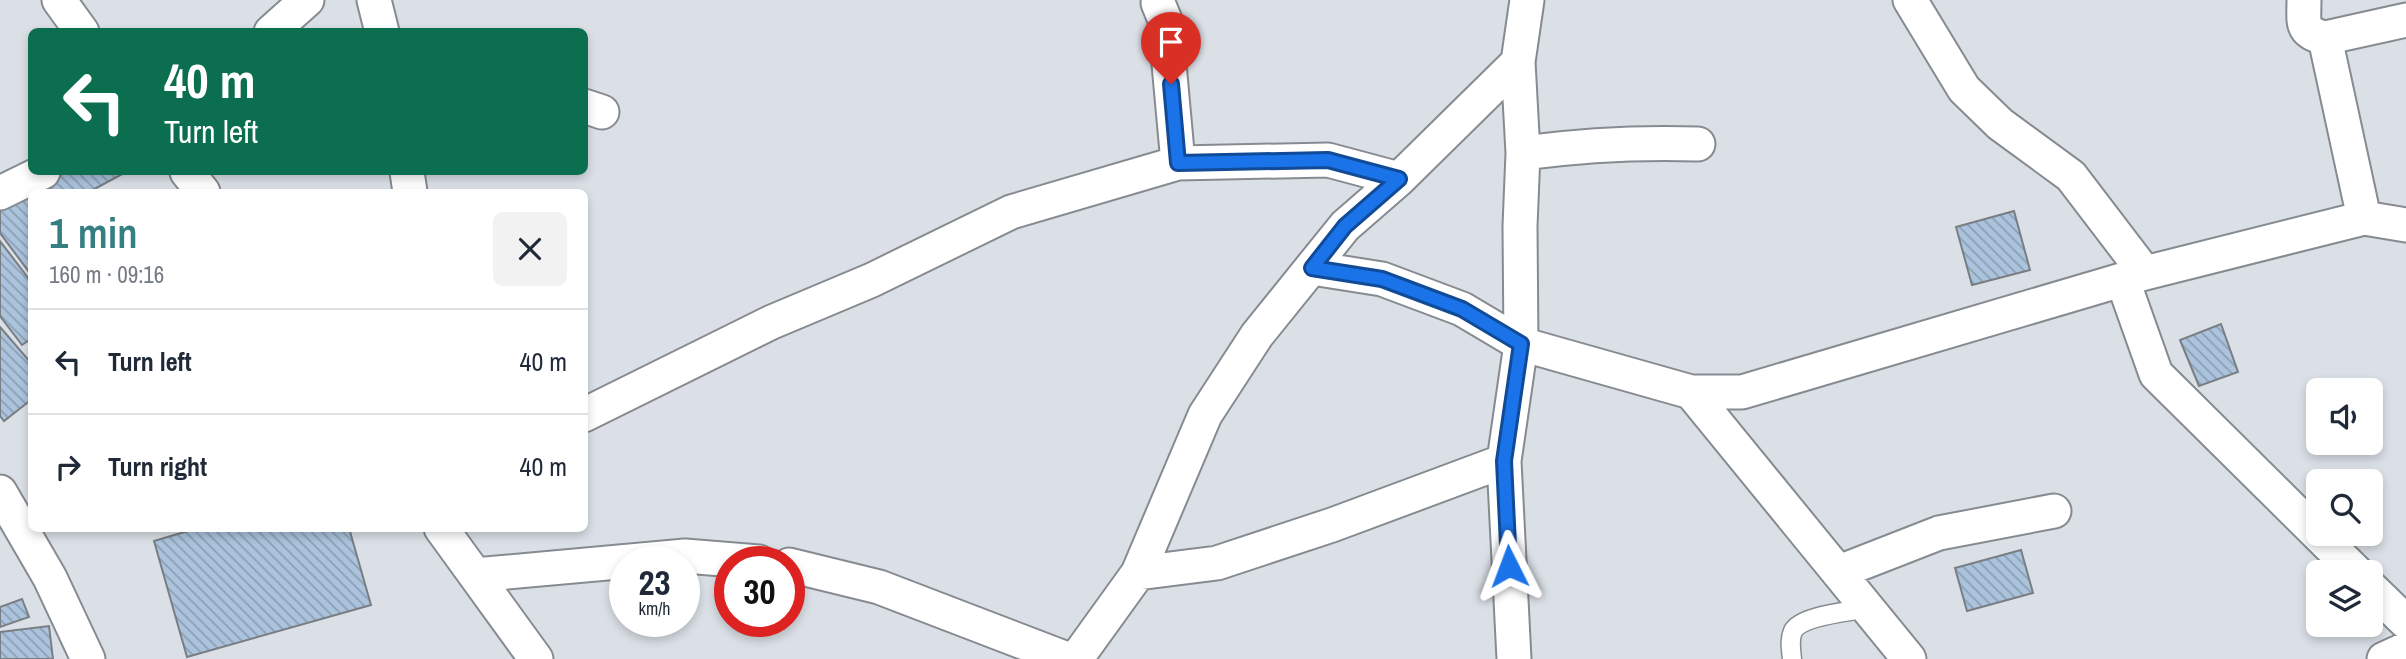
<!DOCTYPE html>
<html lang="en">
<head>
<meta charset="utf-8">
<style>
  body { margin:0; font-family:"Archivo Narrow",sans-serif; background:#f2f2f3; color:#1f2937; height:100vh; display:flex; flex-direction:column; font-size:26px; white-space:nowrap }
  * { box-sizing:border-box; margin:0 }
  p { font-size:23px; color:#747a83 }
  .icon { flex:none; width:38px; height:38px; fill:none; stroke:currentColor; stroke-width:2; stroke-linecap:round; stroke-linejoin:round }
  .map { position:relative; flex:1; overflow:hidden }
  .sheet { position:absolute; left:28px; top:189px; width:560px; height:343px; display:flex; flex-direction:column; background:#fff; border-radius:10px; box-shadow:0 4px 10px #0003 }
  .sheet>* { flex:none }
  .hud { position:absolute; left:28px; top:28px; width:560px; height:147px; border-radius:10px; box-shadow:0 4px 10px #0003; background:#0b6e4f; color:#fff; overflow:hidden }
  .buttons { position:absolute; left:2306px; top:378px; display:grid; gap:14px }
  .buttons a { display:grid; place-items:center; width:77px; height:77px; border-radius:10px; background:#fff; box-shadow:0 4px 10px #0003; font-size:35px }
  .speed { position:absolute; left:609px; top:546px; display:flex; gap:14px; font-size:35px; font-weight:700; text-align:center }
  .speed>* { display:grid; place-content:center; width:91px; height:91px; border-radius:50%; background:#fff; box-shadow:0 4px 10px #0003; line-height:1 }
  .speed small { font-size:18px; font-weight:400 }
  .speed .limit { border:10px solid #d22; background:#fff; color:#111 }
  .pin { position:absolute; display:grid; place-items:center; width:60px; height:60px; color:#fff; margin:-72px -30px; border-radius:50% 50% 50% 0; rotate:-45deg; box-shadow:0 0 7px #0007 }
  .pin .icon { rotate:45deg }
  .me { position:absolute; width:77px; margin:-38px; rotate:357deg; stroke-linejoin:round; filter:drop-shadow(0 0 5px #0008) }
  .turn { display:flex; align-items:center; gap:24px; height:147px; padding:0 21px; font-size:32px }
  .turn .icon { width:91px; height:91px; stroke-width:2.5 }
  .turn b { display:block; font-size:49px; line-height:60px }
  .round { display:grid; place-items:center; flex:none; width:74px; height:74px; border-radius:10px; background:#f2f2f3 }
  .summary { display:flex; align-items:center; justify-content:space-between; height:119px; padding:0 21px }
  h1 { font-size:42px; font-weight:600; line-height:52px; color:#357e81 }
  ul { padding:0; list-style:none }
  li { display:flex; align-items:center; gap:21px; height:105px; padding:0 21px; border-top:2px solid #e0e1e3 }
  li div { flex:1 }
  li b { display:block; font-size:26px }
  li em { font-style:normal }
  .map>svg:first-child { display:block }
  .building { fill:url(#building-back-hatch); stroke:#797e83; stroke-width:2 }
  .lines { fill:none; stroke-linecap:round; stroke-linejoin:round }
  .lane-casing { stroke:#868b91; stroke-width:21 }
  .street-casing { stroke:#868b91; stroke-width:37 }
  .lane { stroke:#fff; stroke-width:18 }
  .street { stroke:#fff; stroke-width:33 }
  .route-casing { stroke:#114b97; stroke-width:18 }
  .route { stroke:#1a73e8; stroke-width:12 }
</style>
</head>
<body>
<div class="map">
<svg width="2406" height="659" viewBox="0 0 2406 659">
  <defs>
    <pattern id="building-back-hatch" width="6" height="6" patternUnits="userSpaceOnUse" patternTransform="scale(1.75)"><rect width="6" height="6" fill="#abc3dd"/><path d="M-1 5l2 2M0 0l6 6M5-1l2 2" fill="none" stroke="#8b9fb4"/></pattern>
  </defs>
  <rect width="100%" height="100%" fill="#dae0e6"/>
  <path class="building" d="M 66,172 L 126,172 L 89,192 L 32,192 L 32,276 L 0,233 L 0,207 Z
    M 2014,211 L 2030,270 L 1972,285 L 1956,227 Z
    M 0,241 L 32,283 L 32,338 L 22,345 L 0,316 Z
    M 2221,324 L 2238,372 L 2199,386 L 2180,340 Z
    M 0,327 L 32,364 L 32,399 L 4,421 L 0,416 Z
    M 198,528 L 349,528 L 371,605 L 187,657 L 154,541 Z
    M 2021,550 L 2033,593 L 1967,611 L 1955,568 Z
    M 22,599 L 29,617 L 0,627 L 0,607 Z
    M 49,626 L 53,659 L 0,659 L 0,632 Z"/>
  <g class="lines">
    <g class="lane-casing">
      <path id="lane" d="M 1792,659 C 1791,649 1789,640 1793,631 C 1802,615 1850,612 1868,608"/>
    </g>
    <g class="street-casing">
      <path id="street" d="M 59,0 L 82,32
        M 374,0 L 382,32
        M 1910,0 L 1964,89 L 2000,124 L 2071,176 L 2145,273
        M 2304,0 C 2304,23 2300,32 2325,38 L 2364,218
        M 1158,3 L 1165,20 L 1178,163
        M 271,32 L 307,0
        M 2325,38 L 2406,20
        M 584,106 L 602,112
        M 1523,153 C 1583,145 1638,142 1698,144
        M 187,172 L 203,192
        M 407,172 L 410,192
        M 0,193 L 43,172
        M 1312,268 L 1382,279 L 1462,309 L 1521,344 L 1691,392 L 1742,392 L 2145,273 L 2364,218 L 2406,225
        M 2123,281 L 2156,374 L 2356,572
        M 1691,392 L 1909,659
        M 584,415 L 772,322 L 872,280 L 1011,212 L 1178,163 L 1328,160 L 1399,179
        M 0,492 L 50,578 L 88,659
        M 441,528 L 536,659
        M 789,565 L 879,587 L 1067,659
        M 1839,572 L 1939,533 L 2054,511
        M 1138,573 L 1217,563 L 1332,525 L 1504,461
        M 475,575 L 685,556 L 759,562
        M 2371,588 L 2406,622
        M 1076,659 L 1138,573 L 1205,415 L 1257,335 L 1345,226 L 1399,179 L 1518,62
        M 1514,659 L 1504,461 L 1521,344 L 1520,226 L 1523,153 L 1518,62 L 1527,0
        M 2384,659 L 2406,649"/>
    </g>
    <use href="#lane" class="lane"/>
    <use href="#street" class="street"/>
  </g>
  <g class="lines">
    <g class="route-casing">
      <path id="route" d="M 1171,84 L 1178,163 L 1328,160 L 1399,179 L 1345,226 L 1312,268 L 1382,279 L 1462,309 L 1521,344 L 1504,461 L 1509,566"/>
    </g>
    <use href="#route" class="route"/>
  </g>
</svg>
<div class="buttons">
<a><svg class="icon" aria-label="sound" viewBox="0 0 24 24"><path d="M4 9h4l5-4v14l-5-4H4zM17 9q2 3 0 6"/></svg></a>
<a><svg class="icon" aria-label="search" viewBox="0 0 24 24"><circle cx="10" cy="10" r="6"/><path d="M15 15l6 6"/></svg></a>
<a><svg class="icon" aria-label="layers" viewBox="0 0 24 24"><path d="M12 4l9 5-9 5-9-5zM3 14l9 5 9-5"/></svg></a>
</div>
<div class="speed"><div>23<small>km/h</small></div><div class="limit">30</div></div>
<div class="pin" style="left:1171px;top:84px;background:#d93025"><svg class="icon" aria-label="arrive" viewBox="0 0 24 24"><path d="M6 21V4h12l-3 4 3 4H6"/></svg></div>
<svg class="me" style="left:1509px;top:566px" viewBox="-20 -20 40 40"><path d="M0-17L14 15 0 8-14 15z" fill="#1a73e8" stroke="#fff" stroke-width="4"/></svg>
<div class="hud">
<div class="turn"><svg class="icon" aria-label="left" viewBox="0 0 24 24"><path d="M17 20v-9H6M10 6l-5 5 5 5"/></svg><div><b>40 m</b>Turn left</div></div>
</div>
<section class="sheet">
<div class="summary"><div><h1>1 min</h1><p>160 m · 09:16</p></div><a class="round"><svg class="icon" aria-label="close" viewBox="0 0 24 24"><path d="M6 6l12 12M18 6L6 18"/></svg></a></div>
<ul>
<li><svg class="icon" aria-label="left" viewBox="0 0 24 24"><path d="M17 20v-9H6M10 6l-5 5 5 5"/></svg><div><b>Turn left</b></div><em>40 m</em></li>
<li><svg class="icon" aria-label="right" viewBox="0 0 24 24"><path d="M7 20v-9h11M14 6l5 5-5 5"/></svg><div><b>Turn right</b></div><em>40 m</em></li>
</ul>
</section>
</div>
</body>
</html>
